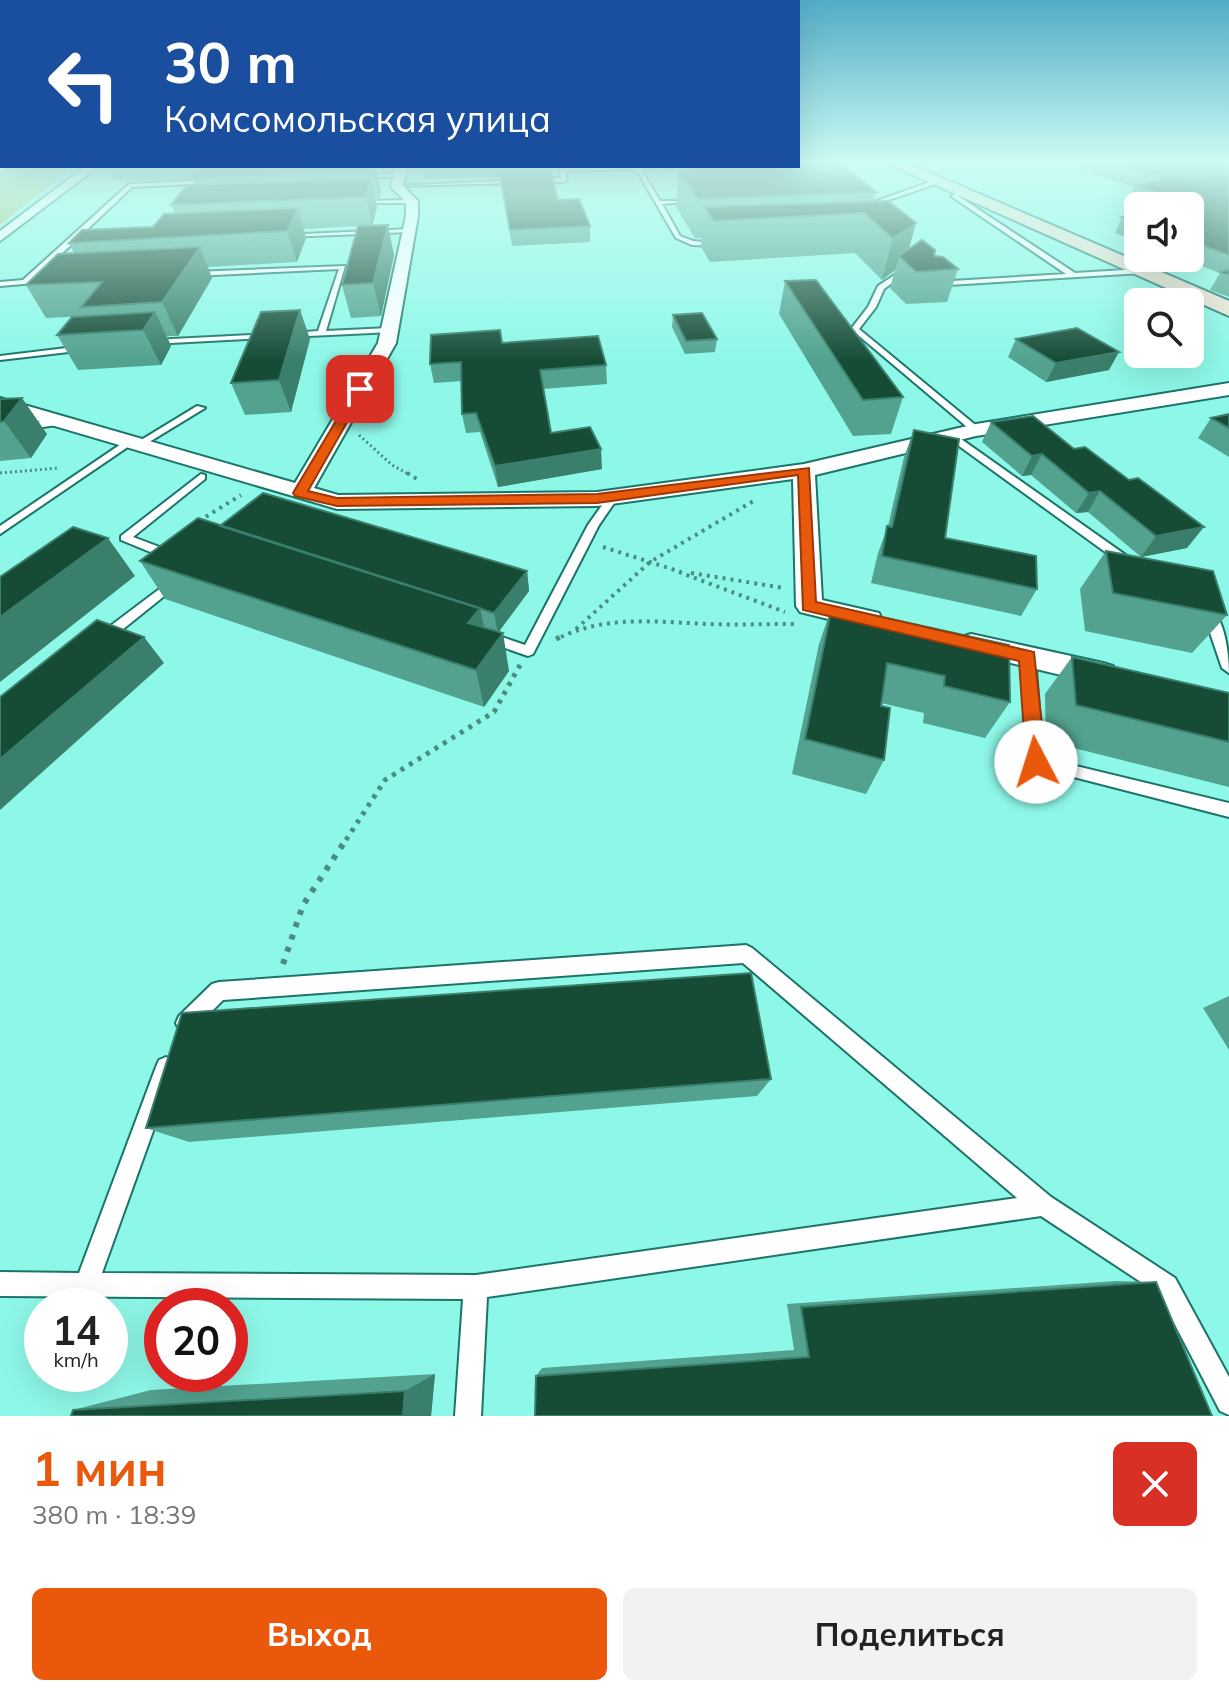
<!DOCTYPE html>
<html lang="ru">
<head>
<meta charset="utf-8">
<style>
  body { margin:0; font-family:Mulish,sans-serif; background:#f2f2f2; color:#222; height:100vh; display:flex; flex-direction:column; font-size:30px; white-space:nowrap }
  * { box-sizing:border-box; margin:0 }
  p { font-size:26px; color:#767676 }
  .icon { flex:none; width:44px; height:44px; fill:none; stroke:currentColor; stroke-width:2; stroke-linecap:round; stroke-linejoin:round }
  .map { position:relative; height:1416px; overflow:hidden }
  .details { display:flex; flex-direction:column; background:#fff; flex:1 }
  .details>* { flex:none }
  .banner { position:absolute; left:0px; top:0px; width:800px; height:168px; box-shadow:0 8px 32px #0002; background:#1a4fa0; color:#fff; overflow:hidden }
  .tools { position:absolute; left:1124px; top:192px; display:grid; gap:16px }
  .tools a { display:grid; place-items:center; width:80px; height:80px; border-radius:12px; background:#fff; box-shadow:0 8px 32px #0002; font-size:40px }
  .speed { position:absolute; left:24px; top:1288px; display:flex; gap:16px; font-size:40px; font-weight:700; text-align:center }
  .speed>* { display:grid; place-content:center; width:104px; height:104px; border-radius:50%; background:#fff; box-shadow:0 8px 32px #0002; line-height:1 }
  .speed small { font-size:20px; font-weight:400 }
  .speed .limit { border:12px solid #d22; background:#fff; color:#111 }
  .pin { position:absolute; display:grid; place-items:center; width:68px; height:68px; color:#fff; margin:-34px; border-radius:16px; box-shadow:0 4px 12px #0006 }
  .me { position:absolute; width:88px; margin:-44px; rotate:355deg; stroke-linejoin:round; filter:drop-shadow(0 0 6px #0008) }
  .turn { display:flex; align-items:center; gap:28px; height:168px; padding:0 32px; font-size:36px }
  .turn .icon { width:104px; height:104px; stroke-width:2.5 }
  .turn b { display:block; font-size:56px; line-height:68px }
  .round { display:grid; place-items:center; flex:none; width:84px; height:84px; border-radius:12px; background:#f2f2f2 }
  .summary { display:flex; align-items:center; justify-content:space-between; height:136px; padding:0 32px }
  h1 { font-size:48px; font-weight:700; line-height:60px; color:#ea580c }
  .button { display:flex; gap:16px; margin-top:auto; padding:16px 32px }
  .button a { flex:1; height:92px; border-radius:12px; background:#ea580c; color:#fff; font-size:32px; font-weight:700; line-height:92px; text-align:center }
  .button a+a { background:#f2f2f2; color:#222 }
  .map>svg:first-child { display:block }
  .forest { fill:#a6c06e }
  .lines { fill:none; stroke-linecap:round; stroke-linejoin:round }
  .lane-casing { stroke:#1c746a; stroke-width:4 }
  .street-casing { stroke:#1c746a; stroke-width:4 }
  .secondary-casing { stroke:#1c746a; stroke-width:4 }
  .path-far3 { stroke:#4b8c82; stroke-width:3; stroke-dasharray:2 3; stroke-linecap:butt }
  .path-far2 { stroke:#4b8c82; stroke-width:4; stroke-dasharray:3 5; stroke-linecap:butt }
  .path-far1 { stroke:#4b8c82; stroke-width:5; stroke-dasharray:4 6; stroke-linecap:butt }
  .path { stroke:#4b8c82; stroke-width:6; stroke-dasharray:5 8; stroke-linecap:butt }
  .lane { fill:#fff; fill-rule:evenodd }
  .street { fill:#fff; fill-rule:evenodd }
  .secondary { fill:#f0e0d0; fill-rule:evenodd }
  .wall { fill:#52a28f }
  .shaded-wall { fill:#3a7f6b }
  .building { fill:#164b36; stroke:#3a7f6b; stroke-width:2 }
  .route { fill:#ea580c; stroke:#983908; stroke-width:2 }
</style>
</head>
<body>
<div class="map">
<svg width="1229" height="1416" viewBox="0 0 1229 1416">
  <rect width="100%" height="100%" fill="#8ef8e8"/>
  <path class="forest" d="M 45,168 L 71,169 L 0,225 L 0,169 Z"/>
  <g class="lines">
    <g class="lane-casing">
      <path id="lane" d="M 554,166 L 569,168 L 678,166 L 641,169 L 660,201 L 696,201 L 662,204 L 680,236 L 693,241 L 722,244 L 719,246 L 692,245 L 676,238 L 636,169 L 565,171 L 567,180 L 564,182 L 395,186 L 561,178 L 560,169 Z
        M 400,174 L 402,177 L 357,177 L 360,175 Z
        M 211,180 L 213,183 L 132,187 L 74,242 L 86,241 L 88,244 L 70,246 L 32,280 L 45,279 L 47,282 L 0,286 L 0,282 L 23,280 L 129,184 Z
        M 936,180 L 938,183 L 871,206 L 868,204 Z
        M 962,191 L 964,194 L 958,196 L 1075,273 L 1142,269 L 1145,271 L 1142,273 L 932,286 L 935,282 L 1066,274 L 951,196 Z
        M 414,200 L 412,203 L 357,203 L 360,201 Z
        M 411,229 L 409,232 L 287,237 L 284,235 Z
        M 345,266 L 326,331 L 389,328 L 393,330 L 392,332 L 288,337 L 288,333 L 291,333 L 318,331 L 339,269 L 194,276 L 191,274 L 194,272 Z
        M 907,267 L 909,270 L 884,289 L 876,307 L 859,329 L 979,428 L 979,432 L 973,432 L 851,329 L 868,307 L 878,286 Z
        M 270,334 L 270,338 L 267,338 L 152,344 L 148,342 L 152,340 Z
        M 83,346 L 87,348 L 86,350 L 0,360 L 0,356 Z
        M 197,406 L 205,408 L 141,447 L 133,445 Z
        M 61,419 L 64,420 L 64,424 L 0,433 L 0,427 Z
        M 948,434 L 954,434 L 1134,561 L 1134,567 L 1126,567 L 948,438 Z
        M 127,440 L 135,442 L 0,534 L 0,526 Z
        M 201,474 L 205,475 L 205,479 L 133,537 L 173,552 L 173,558 L 165,558 L 121,540 L 121,536 Z
        M 614,493 L 619,496 L 599,525 L 533,654 L 528,656 L 482,640 L 481,637 L 487,632 L 525,645 L 588,525 L 610,494 Z
        M 174,578 L 178,579 L 178,585 L 107,642 L 97,642 L 96,639 L 97,636 Z
        M 1209,608 C 1225,617 1229,655 1229,673 L 1222,668 L 1203,612 Z
        M 1028,652 L 1035,657 L 1043,758 L 1229,803 L 1229,817 L 1031,766 L 1029,762 L 1021,657 Z
        M 746,945 L 752,948 L 1051,1197 L 1175,1278 L 1229,1377 L 1229,1415 L 1220,1411 L 1159,1294 L 1041,1216 L 487,1297 L 481,1416 L 455,1416 L 463,1299 L 0,1296 L 0,1272 L 79,1273 L 156,1067 L 159,1060 L 166,1057 L 173,1060 L 176,1067 L 102,1273 L 476,1275 L 1017,1198 L 743,963 L 223,1000 L 193,1030 L 186,1033 L 179,1030 L 176,1023 L 179,1016 L 212,984 L 219,982 Z"/>
    </g>
    <g class="street-casing">
      <path id="street" d="M 86,166 L 99,166 L 0,241 L 0,231 Z
        M 396,166 L 408,166 L 403,186 L 418,201 L 418,216 L 396,343 L 314,488 L 338,495 L 597,492 L 804,464 L 976,424 L 1229,383 L 1229,395 L 976,436 L 815,475 L 822,600 L 879,613 L 882,620 L 879,627 L 869,629 L 800,612 L 796,606 L 793,479 L 597,506 L 337,509 L 0,410 L 0,398 L 295,483 L 378,343 L 406,216 L 406,202 L 391,187 Z
        M 971,634 L 1103,663 L 1113,666 L 1117,674 L 1113,682 L 1103,685 L 961,651 L 957,644 L 961,637 Z"/>
    </g>
    <g class="secondary-casing">
      <path id="secondary" d="M 0,163 L 2,166 L 11,166 L 0,171 Z
        M 886,163 L 907,163 L 1229,301 L 1229,316 Z"/>
    </g>
    <path class="path-far3" d="M 381,394 L 392,393
      M 359,435 L 392,465 L 410,475
      M 0,473 L 59,468"/>
    <path class="path-far2" d="M 407,473 L 417,479
      M 199,521 L 241,495
      M 603,547 L 681,572
      M 679,572 L 785,612
      M 691,573 L 784,588
      M 576,629 L 650,562 L 755,500
      M 561,637 C 607,615 658,622 708,624 C 737,625 766,624 795,624"/>
    <path class="path-far1" d="M 556,639 L 565,635
      M 346,840 L 385,780 L 494,712 L 520,665"/>
    <path class="path" d="M 283,964 L 303,905 L 347,838"/>
    <use href="#lane" class="lane"/>
    <use href="#street" class="street"/>
    <use href="#secondary" class="secondary"/>
  </g>
  <path class="wall" d="M 1081,163 L 1229,163 L 1229,297 L 1210,290 L 1220,273 L 1181,258 L 1190,258 L 1190,206 L 1144,206 L 1127,201 L 1134,187 L 1078,169 Z
    M 107,166 L 376,166 L 381,190 L 379,198 L 375,198 L 377,207 L 372,226 L 394,255 L 381,316 L 351,318 L 342,285 L 358,226 L 304,229 L 306,238 L 297,262 L 208,267 L 212,278 L 178,336 L 167,336 L 171,346 L 161,365 L 78,370 L 57,335 L 86,316 L 46,318 L 26,285 L 74,253 L 69,243 L 153,227 L 175,214 L 171,205 L 195,185 L 193,179 L 114,181 Z
    M 422,166 L 548,166 L 549,171 L 558,200 L 590,226 L 590,242 L 512,246 L 500,177 L 424,179 Z
    M 678,170 L 876,192 L 874,201 L 916,223 L 909,249 L 934,256 L 958,269 L 947,302 L 906,304 L 890,288 L 895,270 L 882,280 L 855,253 L 710,262 L 701,247 L 701,238 L 695,238 L 676,207 Z
    M 1138,214 L 1138,242 L 1115,233 L 1122,217 Z
    M 785,281 L 903,397 L 891,434 L 853,436 L 779,314 Z
    M 673,315 L 717,339 L 715,352 L 685,354 L 672,327 Z
    M 310,339 L 291,412 L 245,415 L 231,383 Z
    M 1016,339 L 1109,370 L 1046,382 L 1008,357 Z
    M 502,343 L 606,365 L 607,384 L 543,389 L 551,433 L 602,469 L 498,487 L 480,432 L 466,433 L 462,414 L 461,381 L 434,383 L 430,364 Z
    M 0,399 L 47,434 L 31,458 L 0,461 Z
    M 1229,414 L 1229,457 L 1198,438 L 1211,418 Z
    M 991,422 L 1187,548 L 1141,557 L 1088,512 L 1076,513 L 1031,475 L 1022,476 L 982,442 Z
    M 914,430 L 945,538 L 1037,589 L 1021,616 L 871,583 L 878,553 L 888,526 L 904,457 Z
    M 220,526 L 527,571 L 529,591 L 498,632 L 509,671 L 484,707 L 165,599 L 140,561 Z
    M 1106,551 L 1227,615 L 1192,653 L 1085,631 L 1080,589 Z
    M 832,606 L 1010,702 L 985,738 L 923,723 L 924,713 L 881,703 L 884,760 L 866,794 L 792,774 L 819,644 Z
    M 1072,657 L 1229,693 L 1229,787 L 1046,741 L 1045,694 Z
    M 1229,996 L 1229,1050 L 1203,1008 Z
    M 771,1079 L 757,1096 L 189,1142 L 146,1128 Z
    M 1116,1281 L 1156,1282 L 1212,1416 L 536,1376 L 542,1368 L 794,1350 L 787,1304 Z
    M 435,1374 L 431,1416 L 71,1416 L 73,1410 L 151,1390 Z"/>
  <path class="shaded-wall" d="M 375,166 L 376,166 L 381,190 L 379,198 L 373,170 Z
    M 371,179 L 377,207 L 372,226 L 366,197 Z
    M 298,208 L 306,238 L 297,262 L 287,231 Z
    M 916,223 L 905,262 L 899,256 L 895,270 L 882,280 L 893,238 Z
    M 388,225 L 394,255 L 381,316 L 373,283 Z
    M 200,247 L 212,278 L 178,336 L 162,302 Z
    M 300,310 L 310,339 L 291,412 L 279,380 Z
    M 155,312 L 171,346 L 161,365 L 143,330 Z
    M 1119,352 L 1109,370 L 1046,382 L 1056,363 Z
    M 22,398 L 47,434 L 31,458 L 4,421 Z
    M 601,449 L 602,469 L 498,487 L 495,466 Z
    M 1042,454 L 1031,475 L 1022,476 L 1032,456 Z
    M 1100,491 L 1088,512 L 1076,513 L 1089,493 Z
    M 1204,527 L 1187,548 L 1141,557 L 1156,536 Z
    M 108,538 L 135,576 L 0,682 L 0,617 Z
    M 527,571 L 529,591 L 498,633 L 494,613 Z
    M 480,608 L 488,646 L 468,623 Z
    M 503,633 L 509,671 L 484,707 L 476,670 Z
    M 144,637 L 164,663 L 0,810 L 0,759 Z
    M 435,1374 L 431,1416 L 403,1416 L 405,1391 Z"/>
  <path class="building" d="M 840,163 L 876,192 L 698,199 L 678,170 Z
    M 1111,163 L 1229,163 L 1229,255 L 1190,241 L 1190,206 L 1177,206 L 1191,203 L 1135,185 L 1164,179 Z
    M 202,166 L 375,166 L 373,170 L 192,178 Z
    M 551,171 L 558,200 L 579,199 L 590,226 L 510,230 L 499,172 Z
    M 371,179 L 366,197 L 171,205 L 187,185 Z
    M 888,201 L 916,223 L 893,238 L 864,213 L 714,221 L 704,207 Z
    M 298,208 L 287,231 L 69,243 L 82,230 L 153,227 L 164,214 Z
    M 1138,214 L 1138,223 L 1122,217 Z
    M 388,225 L 373,283 L 342,285 L 358,226 Z
    M 922,240 L 935,250 L 934,256 L 943,257 L 958,269 L 916,272 L 899,256 Z
    M 200,247 L 162,302 L 81,307 L 102,282 L 26,285 L 58,254 Z
    M 1229,270 L 1229,275 L 1220,272 Z
    M 816,280 L 903,397 L 863,400 L 785,281 Z
    M 300,310 L 279,380 L 231,383 L 261,312 Z
    M 155,312 L 143,330 L 57,335 L 72,317 Z
    M 702,313 L 717,339 L 686,341 L 673,315 Z
    M 1077,328 L 1119,352 L 1056,363 L 1016,339 Z
    M 500,330 L 502,343 L 598,336 L 606,365 L 540,370 L 551,433 L 590,427 L 601,449 L 495,466 L 476,413 L 462,414 L 461,362 L 430,364 L 431,335 Z
    M 22,398 L 4,421 L 0,422 L 0,399 Z
    M 1229,414 L 1229,428 L 1211,418 Z
    M 1033,416 L 1074,449 L 1085,447 L 1129,480 L 1138,478 L 1204,527 L 1156,536 L 1100,491 L 1089,493 L 1042,454 L 1032,456 L 991,422 Z
    M 914,430 L 959,439 L 945,538 L 1036,556 L 1037,589 L 882,556 L 887,526 L 892,527 Z
    M 263,493 L 527,571 L 494,613 L 220,526 Z
    M 198,518 L 480,608 L 468,623 L 503,633 L 476,670 L 140,561 Z
    M 73,527 L 108,538 L 0,617 L 0,577 Z
    M 1106,551 L 1213,571 L 1227,615 L 1113,593 Z
    M 832,606 L 1009,645 L 1010,702 L 944,686 L 945,676 L 887,663 L 881,706 L 890,708 L 884,760 L 805,739 Z
    M 97,620 L 144,637 L 0,759 L 0,697 Z
    M 1072,657 L 1229,693 L 1229,742 L 1076,705 Z
    M 751,973 L 771,1079 L 146,1128 L 182,1013 Z
    M 1156,1282 L 1212,1416 L 535,1416 L 536,1376 L 809,1357 L 801,1307 Z
    M 405,1391 L 403,1416 L 71,1416 L 73,1410 Z"/>
  <linearGradient id="sky" x2="0" y2="1"><stop stop-color="#52acc6"/><stop offset="0.45" stop-color="#ccfcf5"/><stop offset="1" stop-color="#ccfcf5" stop-opacity="0"/></linearGradient>
  <rect width="1229" height="361" fill="url(#sky)"/>
  <path class="route" d="M 360,386 L 366,389 L 308,491 L 337,498 L 597,494 L 809,468 L 816,602 L 1034,652 L 1046,762 L 1043,768 L 1029,768 L 1026,762 L 1019,661 L 803,610 L 798,475 L 597,503 L 337,506 L 295,496 L 293,493 L 355,389 Z"/>
</svg>
<div class="tools">
<a><svg class="icon" aria-label="sound" viewBox="0 0 24 24"><path d="M4 9h4l5-4v14l-5-4H4zM17 9q2 3 0 6"/></svg></a>
<a><svg class="icon" aria-label="search" viewBox="0 0 24 24"><circle cx="10" cy="10" r="6"/><path d="M15 15l6 6"/></svg></a>
</div>
<div class="speed"><div>14<small>km/h</small></div><div class="limit">20</div></div>
<div class="pin" style="left:360px;top:389px;background:#d93025"><svg class="icon" aria-label="arrive" viewBox="0 0 24 24"><path d="M6 21V4h12l-3 4 3 4H6"/></svg></div>
<svg class="me" style="left:1036px;top:762px" viewBox="-20 -20 40 40"><circle r="19" fill="#fff"/><path d="M0-13L10 11 0 6-10 11z" fill="#ea580c"/></svg>
<div class="banner">
<div class="turn"><svg class="icon" aria-label="left" viewBox="0 0 24 24"><path d="M17 20v-9H6M10 6l-5 5 5 5"/></svg><div><b>30 m</b>Комсомольская улица</div></div>
</div>
</div>
<section class="details">
<div class="summary"><div><h1>1 мин</h1><p>380 m · 18:39</p></div><a class="round" style="background:#d93025;color:#fff"><svg class="icon" aria-label="close" viewBox="0 0 24 24"><path d="M6 6l12 12M18 6L6 18"/></svg></a></div>
<div class="button"><a>Выход</a><a>Поделиться</a></div>
</section>
</body>
</html>
